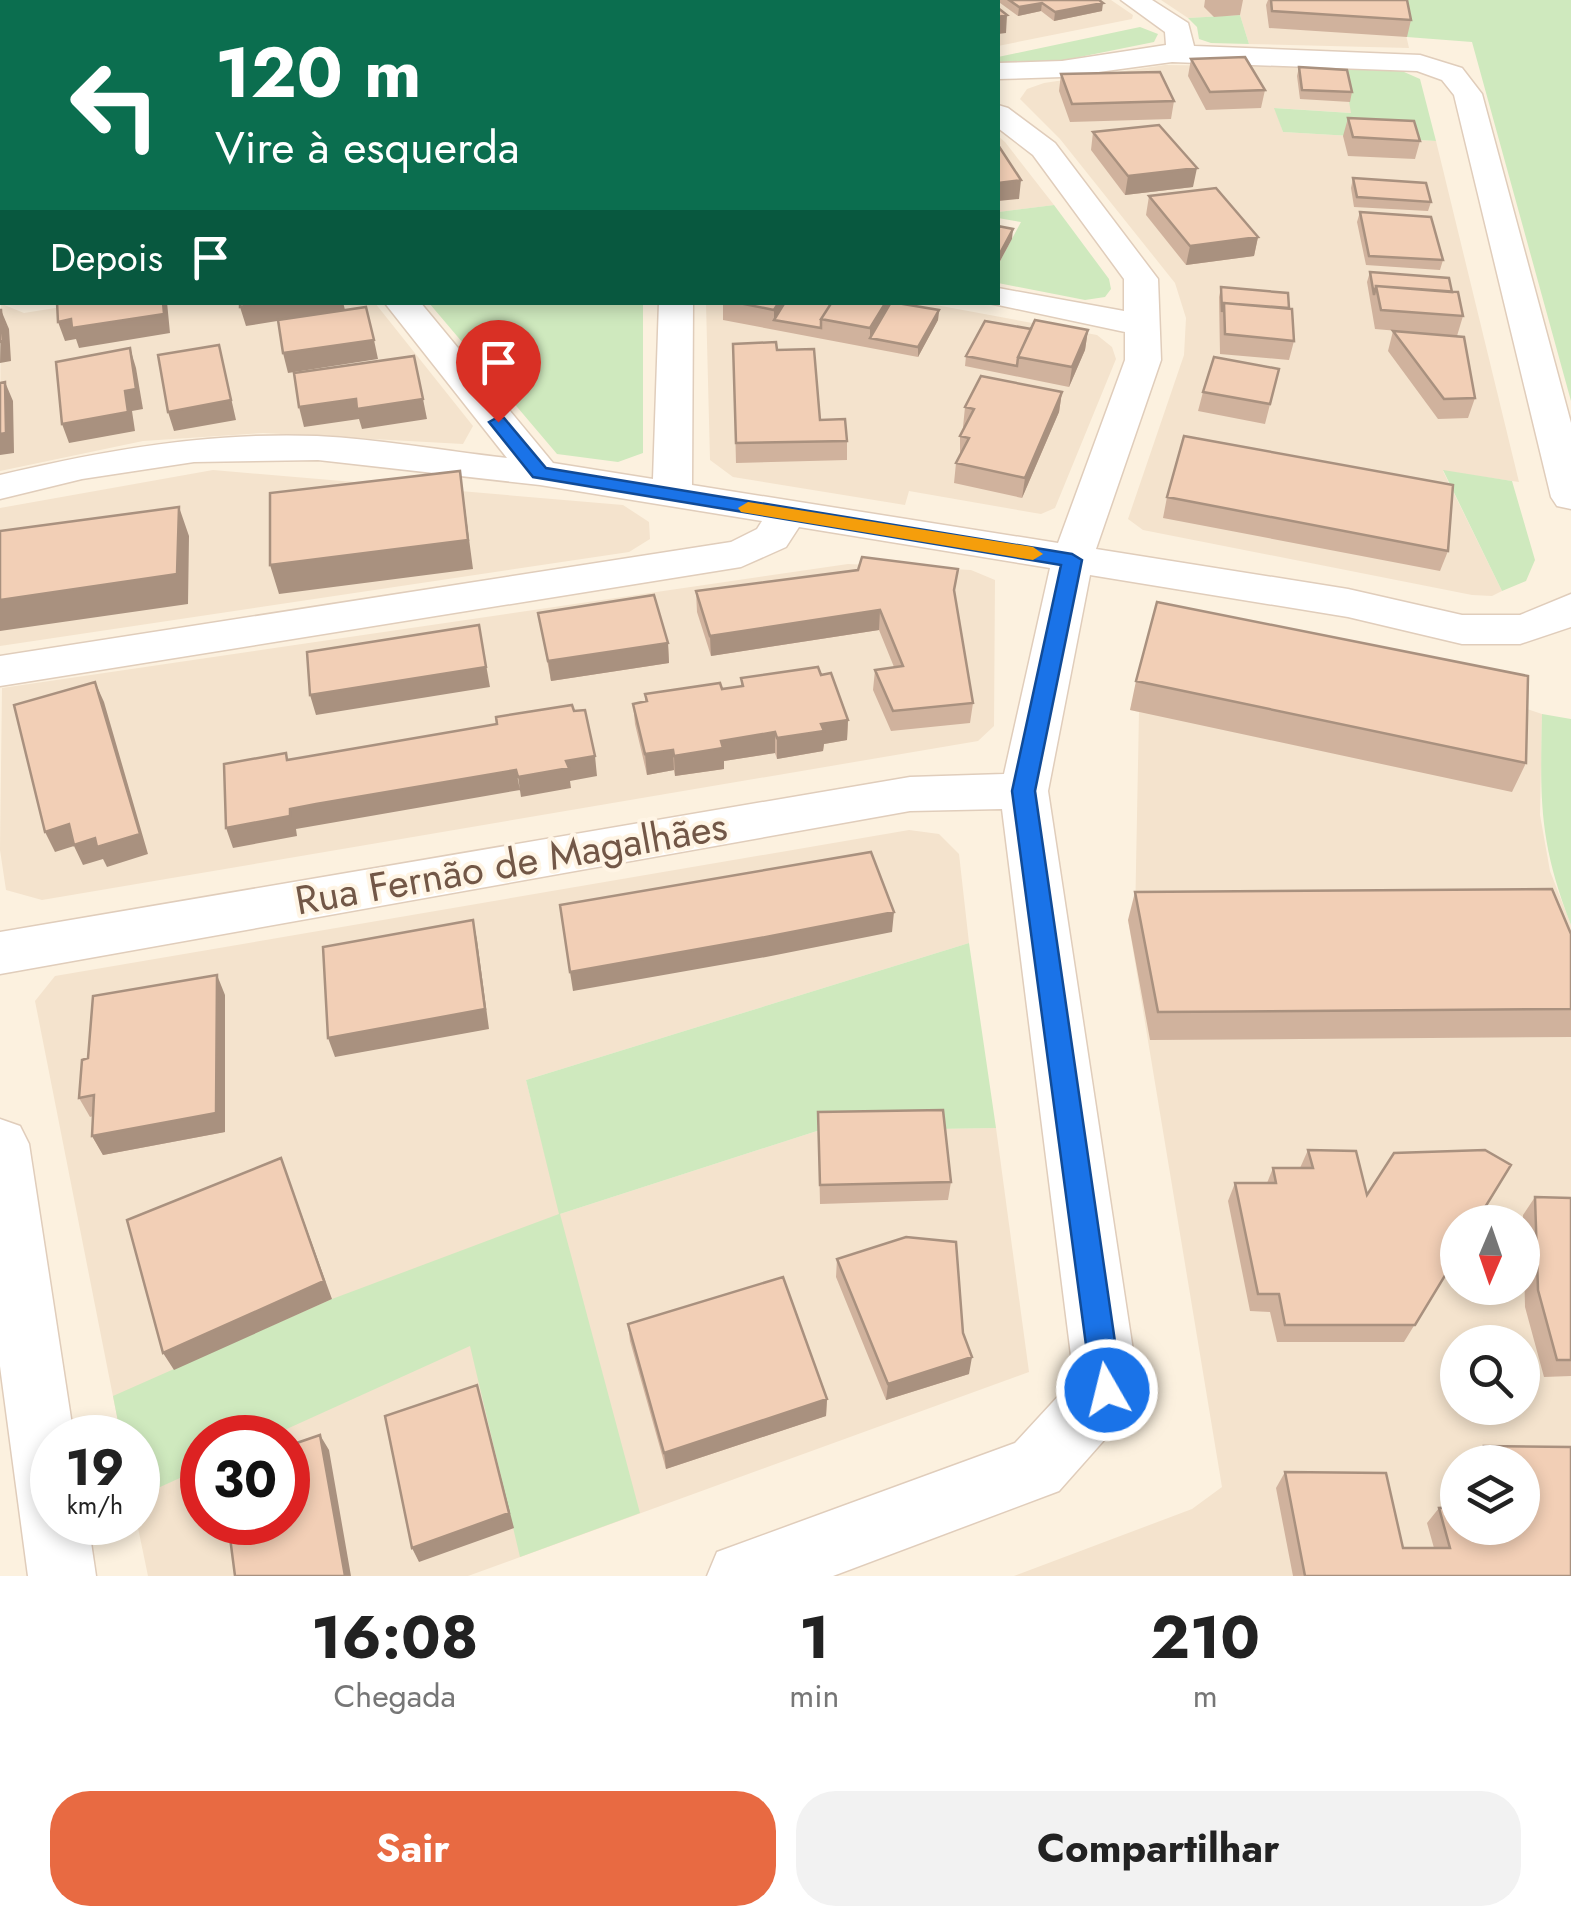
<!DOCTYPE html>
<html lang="pt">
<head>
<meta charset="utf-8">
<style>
  body { margin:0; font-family:Jost,sans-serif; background:#f2f2f2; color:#222; height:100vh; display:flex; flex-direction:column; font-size:38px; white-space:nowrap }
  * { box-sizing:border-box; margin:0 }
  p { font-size:32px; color:#767676 }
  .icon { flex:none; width:55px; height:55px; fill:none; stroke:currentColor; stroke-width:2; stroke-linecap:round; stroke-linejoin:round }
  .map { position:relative; height:1576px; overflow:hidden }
  .sheet { display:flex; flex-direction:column; background:#fff; flex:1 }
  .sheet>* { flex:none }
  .top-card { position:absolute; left:0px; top:0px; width:1000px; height:305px; box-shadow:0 5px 15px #0003; background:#0b6e4f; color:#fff; overflow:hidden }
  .needle { width:65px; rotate:182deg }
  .tools { position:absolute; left:1440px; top:1205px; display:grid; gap:20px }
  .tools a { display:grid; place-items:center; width:100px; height:100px; border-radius:50%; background:#fff; box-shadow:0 5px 15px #0003; font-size:50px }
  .speed { position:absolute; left:30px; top:1415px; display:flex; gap:20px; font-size:50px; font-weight:700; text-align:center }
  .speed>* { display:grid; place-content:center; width:130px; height:130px; border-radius:50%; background:#fff; box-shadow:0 5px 15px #0003; line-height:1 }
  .speed small { font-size:25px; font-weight:400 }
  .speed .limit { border:15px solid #d22; background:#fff; color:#111 }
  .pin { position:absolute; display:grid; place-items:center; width:85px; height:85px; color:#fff; margin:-102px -42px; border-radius:50% 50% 50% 0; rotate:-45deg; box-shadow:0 0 10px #0007 }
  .pin .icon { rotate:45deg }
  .me { position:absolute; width:110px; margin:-55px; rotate:352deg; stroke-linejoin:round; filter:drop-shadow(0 0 8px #0008) }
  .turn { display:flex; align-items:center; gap:35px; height:210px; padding:0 50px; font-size:45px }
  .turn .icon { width:130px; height:130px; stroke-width:2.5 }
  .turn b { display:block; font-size:70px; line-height:85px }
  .then { display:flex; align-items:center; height:95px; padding:0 50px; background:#0003; gap:20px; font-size:38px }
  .eta { display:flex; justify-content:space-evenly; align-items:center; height:170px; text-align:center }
  .eta b { font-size:60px; font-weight:700; line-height:70px }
  .action { display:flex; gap:20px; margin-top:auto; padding:20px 50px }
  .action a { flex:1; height:115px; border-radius:40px; background:#e86a42; color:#fff; font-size:40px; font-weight:700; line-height:115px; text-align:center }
  .action a+a { background:#f2f2f2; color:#222 }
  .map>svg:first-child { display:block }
  .residential { fill:#f4e3cd; fill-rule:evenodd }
  .green { fill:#cfe9be }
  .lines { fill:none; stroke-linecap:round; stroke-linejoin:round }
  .street-casing { stroke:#e0cdbb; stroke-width:3 }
  .street { fill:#fff; fill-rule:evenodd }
  .wall { fill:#d0b29d }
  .shaded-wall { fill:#a9917f }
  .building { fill:#f2cfb6; stroke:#a9917f; stroke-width:2.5 }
  .route { fill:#1a73e8; stroke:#114b97; stroke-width:2.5 }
  .slow { fill:#f59e0b }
  .labels { text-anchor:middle; stroke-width:8; stroke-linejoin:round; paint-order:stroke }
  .street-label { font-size:40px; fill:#725747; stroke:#fff5e5 }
</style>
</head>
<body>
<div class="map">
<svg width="1571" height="1576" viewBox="0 0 1571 1576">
  <rect width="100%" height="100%" fill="#fcf1df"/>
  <path class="residential" d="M 882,0 L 1111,0 L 1133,15 L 1132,19 L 998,46 L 998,2 Z
    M 1161,0 L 1398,0 L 1409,48 L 1249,44 L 1240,15 L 1188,18 Z
    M 2,48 L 2,304 L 24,313 L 93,302 L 375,303 L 473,426 L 463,444 L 263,433 L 143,441 L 0,471 Z
    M 1165,65 L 1343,67 L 1352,113 L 1275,108 L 1283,132 L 1436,141 L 1519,482 L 1443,471 L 1502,591 L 1492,596 L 1472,595 L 1143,530 L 1128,519 L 1184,355 L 1186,318 L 1175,283 L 1060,139 L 1020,99 L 1027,89 L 1044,83 Z
    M 998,136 L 1005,142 L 1054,205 L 998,212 Z
    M 706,303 L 925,303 L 1097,335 L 1112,347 L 1116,359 L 1055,508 L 1041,514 L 909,491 L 905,505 L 733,477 L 710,460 Z
    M 213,470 L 623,505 L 649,522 L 650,539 L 629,552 L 0,646 L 0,508 Z
    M 848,564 L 971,570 L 995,580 L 994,726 L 978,741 L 42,900 L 6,890 L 0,850 L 2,688 Z
    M 1151,631 L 1515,705 L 1542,714 L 1540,815 L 1550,871 L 1571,925 L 1571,1576 L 1014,1576 L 1192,1509 L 1222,1487 L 1128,920 L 1135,920 L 1139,712 L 1130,710 ZM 1458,1222 L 1522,1222 L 1522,1288 L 1458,1288 ZM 1458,1342 L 1522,1342 L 1522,1408 L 1458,1408 ZM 1458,1462 L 1522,1462 L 1522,1528 L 1458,1528 Z
    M 909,830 L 939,834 L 959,854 L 969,943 L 526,1080 L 560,1214 L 817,1131 L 996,1128 L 1029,1372 L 468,1576 L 148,1576 L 137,1523 L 138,1438 L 121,1437 L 35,1001 L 55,976 ZM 202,1438 L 288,1438 L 288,1522 L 202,1522 Z"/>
  <path class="green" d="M 1398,0 L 1571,0 L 1571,401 L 1472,42 L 1407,37 Z
    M 1240,15 L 1249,44 L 1211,43 L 1199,39 L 1197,27 L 1188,18 Z
    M 1140,27 L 1158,34 L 1154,42 L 1050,63 L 998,63 L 998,57 Z
    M 1343,67 L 1395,68 L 1420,79 L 1436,141 L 1283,132 L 1274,108 L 1351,113 Z
    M 1054,205 L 1109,279 L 1111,289 L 1105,297 L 1085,300 L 998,283 L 998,265 L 1021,222 L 998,218 L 998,212 Z
    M 429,303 L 643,303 L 643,453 L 618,462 L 557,454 Z
    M 1443,470 L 1512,481 L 1535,560 L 1526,581 L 1502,591 Z
    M 1542,714 L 1571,719 L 1571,925 C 1539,842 1540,801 1542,714 Z
    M 969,943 L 996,1128 L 817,1131 L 560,1214 L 640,1513 L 520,1557 L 470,1346 L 269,1437 L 202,1438 L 202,1468 L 138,1497 L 138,1438 L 121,1437 L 113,1396 L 332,1299 L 559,1214 L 526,1080 Z"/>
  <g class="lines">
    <g class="street-casing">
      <path id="street" d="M 570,0 L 598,0 L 599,2 L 572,2 Z
        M 842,0 L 870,0 L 871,2 L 844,2 Z
        M 1121,0 L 1152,0 L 1188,23 L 1194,46 L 1420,55 L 1462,68 L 1482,94 L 1571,423 L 1571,509 L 1557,506 L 1551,497 L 1454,95 L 1442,80 L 1417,71 L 1172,62 L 1062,77 L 998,79 L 998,63 L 1062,61 L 1166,45 L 1165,32 Z
        M 998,105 L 1008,108 L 1055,143 L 1158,279 L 1161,360 L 1096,549 L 1348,589 L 1462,615 L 1520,615 L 1571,594 L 1571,627 L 1520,644 L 1462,644 L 1348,617 L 1090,575 L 1048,791 L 1139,1390 L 1129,1412 L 1059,1491 L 833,1576 L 707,1576 L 717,1552 L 1015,1443 L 1074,1379 L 1002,809 L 910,811 L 0,974 L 0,932 L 910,777 L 1004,774 L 1050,568 L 799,527 L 786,547 L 741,567 L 0,686 L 0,656 L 731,542 L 757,529 L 762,521 L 540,485 L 318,460 L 194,462 L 82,479 L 0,499 L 0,475 C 105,450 209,432 317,436 C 380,439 444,451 507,458 L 384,302 L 420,302 L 553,463 L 653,479 L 659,302 L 693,302 L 692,485 L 1058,543 L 1125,360 L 1125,332 L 984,302 L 998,302 L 998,288 L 1124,311 L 1124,279 L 1033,155 L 998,128 Z
        M 0,1119 L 20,1126 L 29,1144 L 74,1438 L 52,1438 L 52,1522 L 88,1522 L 96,1576 L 28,1576 L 0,1366 Z"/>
    </g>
    <use href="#street" class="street"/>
  </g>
  <path class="wall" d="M 996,0 L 1099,0 L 1102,11 L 1054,21 L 1041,11 L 1018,16 Z
    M 1205,0 L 1243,0 L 1240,15 L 1214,17 L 1204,7 Z
    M 1268,0 L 1407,0 L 1411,20 L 1407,37 L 1269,28 L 1266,5 Z
    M 1191,59 L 1265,90 L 1261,108 L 1206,110 L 1188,76 Z
    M 1299,67 L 1352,92 L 1350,102 L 1300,99 L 1297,76 Z
    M 1061,74 L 1174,101 L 1171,119 L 1070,122 L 1059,91 Z
    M 1348,118 L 1420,141 L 1415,159 L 1348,156 L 1343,136 Z
    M 1093,132 L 1193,187 L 1125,195 L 1091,150 Z
    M 0,140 L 2,140 L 2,201 L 0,200 Z
    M 1353,178 L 1431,202 L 1428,211 L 1354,207 L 1351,188 Z
    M 1149,196 L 1258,237 L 1254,256 L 1186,265 L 1146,215 Z
    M 1360,212 L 1443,260 L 1440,270 L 1366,265 L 1357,222 Z
    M 1370,272 L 1452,292 L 1463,316 L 1457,336 L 1375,329 L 1367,282 Z
    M 1221,287 L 1289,308 L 1294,341 L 1289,360 L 1220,354 L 1219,297 Z
    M 723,302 L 896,302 L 939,310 L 938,320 L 918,357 L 723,320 Z
    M 1031,329 L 1088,330 L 1085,350 L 1069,387 L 965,366 L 966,356 Z
    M 1393,331 L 1475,398 L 1468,418 L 1438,419 L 1388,351 Z
    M 733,344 L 777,350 L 820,420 L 847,441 L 847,460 L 736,463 Z
    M 1279,369 L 1265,424 L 1198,411 L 1203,392 Z
    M 1062,392 L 1059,412 L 1022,498 L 954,483 L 956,463 L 960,456 L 960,436 L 965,427 L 963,427 L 965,407 Z
    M 1167,497 L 1448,551 L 1440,571 L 1163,518 Z
    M 696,591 L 955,595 L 973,703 L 970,723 L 891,731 L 873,690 L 875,670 L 894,667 L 879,630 L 711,656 L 697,612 Z
    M 538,613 L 668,643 L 669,663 L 551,681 Z
    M 821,675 L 848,720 L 847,740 L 824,744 L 823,751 L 777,759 L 775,753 L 724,761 L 724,769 L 675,776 L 674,770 L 647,775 L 635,724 L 633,704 L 645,702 L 645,694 L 722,689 L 741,687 L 741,678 Z
    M 1136,681 L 1526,763 L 1512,792 L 1130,710 Z
    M 1135,892 L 1571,934 L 1571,1037 L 1150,1040 L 1128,920 Z
    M 225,995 L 225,1132 L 103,1155 L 92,1136 L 93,1116 L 90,1117 L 79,1098 L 88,1058 Z
    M 818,1112 L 951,1182 L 948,1200 L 820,1204 Z
    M 1308,1150 L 1367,1195 L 1458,1254 L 1404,1342 L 1277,1342 L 1270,1312 L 1250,1311 L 1228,1201 L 1235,1183 L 1267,1183 L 1273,1168 L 1300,1168 Z
    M 1535,1197 L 1571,1198 L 1571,1376 L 1544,1377 L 1525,1307 L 1523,1215 Z
    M 837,1259 L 963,1333 L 969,1374 L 886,1400 L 836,1277 Z
    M 628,1324 L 827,1399 L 826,1416 L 666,1469 L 630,1341 Z
    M 1484,1446 L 1571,1447 L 1571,1576 L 1293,1576 L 1276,1488 L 1285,1472 L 1386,1473 L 1403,1548 L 1434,1548 L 1427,1523 L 1439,1508 L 1458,1507 L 1458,1528 L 1522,1528 L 1522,1462 L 1471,1462 Z"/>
  <path class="shaded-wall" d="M 665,0 L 696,0 L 697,2 L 651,2 Z
    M 914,0 L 943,0 L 931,2 L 914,2 Z
    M 1042,3 L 1041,11 L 1018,16 L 1019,7 Z
    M 1103,3 L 1102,11 L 1054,21 L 1055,12 Z
    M 1007,15 L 1006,33 L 998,34 L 998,17 Z
    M 1197,168 L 1193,187 L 1125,195 L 1128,176 Z
    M 1021,180 L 1019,199 L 998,201 L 998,183 Z
    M 2,208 L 2,235 L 0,238 L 0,211 Z
    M 1013,229 L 1012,239 L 998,265 L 998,257 Z
    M 1258,237 L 1254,256 L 1186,265 L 1190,246 Z
    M 167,302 L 170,333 L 79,348 L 76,339 L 65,341 L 58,322 Z
    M 265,302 L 343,302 L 345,310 L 246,326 L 240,307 Z
    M 779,302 L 792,302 L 774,320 L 774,310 Z
    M 886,302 L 891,302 L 870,338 L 870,328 Z
    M 1,310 L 9,329 L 11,361 L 0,363 Z
    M 939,310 L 938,320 L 918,357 L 918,347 Z
    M 1088,330 L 1085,350 L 1069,387 L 1072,367 Z
    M 374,340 L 378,359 L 288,373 L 283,353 Z
    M 219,345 L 236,420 L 174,431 L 168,412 Z
    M 130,348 L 136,368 L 143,409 L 132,411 L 135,431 L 69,443 L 62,424 L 125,391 Z
    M 5,382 L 13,401 L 14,453 L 0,455 L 0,434 Z
    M 1062,392 L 1059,412 L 1022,498 L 1025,478 Z
    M 356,399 L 423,399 L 427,419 L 362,429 L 359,419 L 304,427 L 299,407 Z
    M 460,471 L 473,569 L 279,594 L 270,565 Z
    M 179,507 L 189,536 L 188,604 L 0,631 L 0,600 Z
    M 880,610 L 879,630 L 711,656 L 710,636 Z
    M 479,625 L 490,687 L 316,715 L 310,695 Z
    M 668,643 L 669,663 L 551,681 L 548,661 Z
    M 95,682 L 104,702 L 148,854 L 107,867 L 103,859 L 83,865 L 74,846 L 55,852 L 45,832 Z
    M 848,720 L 847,740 L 824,744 L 823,751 L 777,759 L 777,738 L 821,724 Z
    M 775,732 L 775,753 L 724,761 L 724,769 L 675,776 L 674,756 L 721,741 Z
    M 673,750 L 674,770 L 647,775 L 645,754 Z
    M 595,756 L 597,776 L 570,781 L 571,788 L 521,797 L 518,777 L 566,761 Z
    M 516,770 L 520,790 L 296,829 L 297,836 L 233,848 L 226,828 L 290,809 Z
    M 894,912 L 892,932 L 766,957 L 573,991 L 570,972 Z
    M 473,920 L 477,940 L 489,1029 L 335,1057 L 328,1038 Z
    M 217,975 L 225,995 L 225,1132 L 103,1155 L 92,1136 Z
    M 281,1158 L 332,1299 L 174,1370 L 163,1353 Z
    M 972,1357 L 969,1374 L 886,1400 L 888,1384 Z
    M 477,1385 L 514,1528 L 419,1562 L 412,1548 Z
    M 827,1399 L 826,1416 L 666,1469 L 664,1453 Z
    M 320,1435 L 329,1450 L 351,1576 L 345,1576 Z"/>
  <path class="building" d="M 361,0 L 382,0 L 382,2 L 310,2 Z
    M 492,0 L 558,0 L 560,2 L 494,2 Z
    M 639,0 L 665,0 L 651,2 L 641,2 Z
    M 768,0 L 827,0 L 830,2 L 772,2 Z
    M 960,0 L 987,0 L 990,2 L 947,2 Z
    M 1009,0 L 1099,0 L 1103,3 L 1055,12 L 1042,3 L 1019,7 Z
    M 1271,0 L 1407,0 L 1411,20 L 1272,11 Z
    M 998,8 L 1007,15 L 998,17 Z
    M 1245,57 L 1265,90 L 1210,92 L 1191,59 Z
    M 1299,67 L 1347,70 L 1352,92 L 1302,90 Z
    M 1160,72 L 1174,101 L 1072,104 L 1061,74 Z
    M 1348,118 L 1414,121 L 1420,141 L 1353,137 Z
    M 1159,125 L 1197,168 L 1128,176 L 1093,132 Z
    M 0,140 L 2,140 L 2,182 L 0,183 Z
    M 998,145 L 1021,180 L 998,183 Z
    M 1353,178 L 1426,183 L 1431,202 L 1357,197 Z
    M 1216,188 L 1258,237 L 1190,246 L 1149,196 Z
    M 1360,212 L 1431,217 L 1443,260 L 1369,256 Z
    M 998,226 L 1013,229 L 998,257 Z
    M 1370,272 L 1449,278 L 1452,292 L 1376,286 L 1374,295 Z
    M 1376,286 L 1458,292 L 1463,316 L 1381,310 Z
    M 1221,287 L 1288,293 L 1289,308 L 1224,303 L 1222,312 Z
    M 57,302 L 163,302 L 164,314 L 72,328 L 71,319 L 58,322 Z
    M 240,302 L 265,302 L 240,307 Z
    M 734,302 L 779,302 L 774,310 Z
    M 785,302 L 832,302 L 821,319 L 821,328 L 774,320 Z
    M 832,302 L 886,302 L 870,328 L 821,319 Z
    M 891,302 L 939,310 L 918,347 L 870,338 Z
    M 1224,303 L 1292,309 L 1294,341 L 1225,334 Z
    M 366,307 L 374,340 L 283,353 L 278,320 Z
    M 0,310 L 1,310 L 3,341 L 0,342 Z
    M 1035,320 L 1088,330 L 1072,367 L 1018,357 Z
    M 985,321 L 1031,329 L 1018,357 L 1017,366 L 966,356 Z
    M 1393,331 L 1464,337 L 1475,398 L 1444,399 Z
    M 776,342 L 777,350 L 814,349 L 820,420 L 845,419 L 847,441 L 736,443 L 733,344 Z
    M 219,345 L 231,400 L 168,412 L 158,355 Z
    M 130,348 L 136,389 L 125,391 L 128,412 L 62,424 L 56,362 Z
    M 414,356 L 423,399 L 357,409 L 356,399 L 299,407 L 294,373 Z
    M 1214,357 L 1279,369 L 1270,404 L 1203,392 Z
    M 981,376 L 1062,392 L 1025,478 L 956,463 L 969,438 L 960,436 L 974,409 L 965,407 Z
    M 5,382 L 6,433 L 0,434 L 0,383 Z
    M 1184,436 L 1453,485 L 1448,551 L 1167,497 Z
    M 460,471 L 468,540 L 270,565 L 270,493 Z
    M 179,507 L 177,574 L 0,600 L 0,531 Z
    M 862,557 L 958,569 L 954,590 L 973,703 L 893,711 L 875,670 L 903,666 L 880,610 L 710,636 L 696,591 L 858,570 Z
    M 654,595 L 668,643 L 548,661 L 538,613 Z
    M 1157,602 L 1528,676 L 1526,763 L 1136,681 Z
    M 479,625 L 486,667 L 310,695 L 307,652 Z
    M 818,667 L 821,675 L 831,673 L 848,720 L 821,724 L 824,731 L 777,738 L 775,732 L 721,741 L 723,748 L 674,756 L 673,750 L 645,754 L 633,704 L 647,701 L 645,694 L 720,683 L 722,689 L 743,686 L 741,678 Z
    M 95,682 L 140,834 L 97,847 L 95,838 L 74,845 L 69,824 L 45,832 L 14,705 Z
    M 572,705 L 574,711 L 585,710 L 595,756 L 566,761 L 569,768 L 518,777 L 516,770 L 316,804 L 290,809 L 290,816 L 226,828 L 224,764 L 286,753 L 287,760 L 497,724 L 496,717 Z
    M 871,852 L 894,912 L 766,937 L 570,972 L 560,905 Z
    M 1552,889 L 1571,934 L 1571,1009 L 1158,1012 L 1135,892 Z
    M 473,920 L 485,1009 L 328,1038 L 323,947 Z
    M 217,975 L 216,1113 L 92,1136 L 94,1095 L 79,1098 L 82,1060 L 88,1058 L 93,996 Z
    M 943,1110 L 951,1182 L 820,1185 L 818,1112 Z
    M 1308,1150 L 1356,1151 L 1367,1195 L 1394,1153 L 1485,1150 L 1511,1165 L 1476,1222 L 1458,1222 L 1458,1254 L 1415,1325 L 1285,1325 L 1279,1294 L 1258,1294 L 1235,1183 L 1276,1183 L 1273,1168 L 1313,1168 Z
    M 281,1158 L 324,1281 L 163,1353 L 127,1220 Z
    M 1535,1197 L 1571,1198 L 1571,1360 L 1557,1360 L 1538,1290 Z
    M 906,1237 L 956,1242 L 963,1333 L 972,1357 L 888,1384 L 837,1259 Z
    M 783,1277 L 827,1399 L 664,1453 L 628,1324 Z
    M 477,1385 L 509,1513 L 412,1548 L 385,1416 Z
    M 320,1435 L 345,1576 L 235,1576 L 228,1522 L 288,1522 L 288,1446 Z
    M 1484,1446 L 1571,1447 L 1571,1576 L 1305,1576 L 1285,1472 L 1386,1473 L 1403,1548 L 1450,1548 L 1439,1508 L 1458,1507 L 1458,1528 L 1522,1528 L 1522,1462 L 1488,1462 Z"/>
  <path class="route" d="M 498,417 L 504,418 L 546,468 L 1072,554 L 1082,560 L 1035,791 L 1122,1390 L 1118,1400 L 1107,1404 L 1096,1400 L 1092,1390 L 1012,791 L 1061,565 L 533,477 L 489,422 Z"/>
  <path class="slow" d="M 748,502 L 1033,547 L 1043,554 L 1033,560 L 741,512 L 738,508 Z"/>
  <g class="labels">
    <g class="street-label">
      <text transform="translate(511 863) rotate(-10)" y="14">Rua Fernão de Magalhães</text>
    </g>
  </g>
</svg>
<div class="tools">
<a><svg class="needle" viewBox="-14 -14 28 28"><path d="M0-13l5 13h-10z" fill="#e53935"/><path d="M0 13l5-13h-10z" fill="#767676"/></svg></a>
<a><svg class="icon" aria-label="search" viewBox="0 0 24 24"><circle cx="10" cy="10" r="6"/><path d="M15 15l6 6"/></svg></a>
<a><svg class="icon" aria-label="layers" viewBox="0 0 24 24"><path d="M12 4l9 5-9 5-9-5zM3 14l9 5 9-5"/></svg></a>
</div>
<div class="speed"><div>19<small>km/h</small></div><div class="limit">30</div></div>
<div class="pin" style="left:498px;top:422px;background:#d93025"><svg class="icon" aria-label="arrive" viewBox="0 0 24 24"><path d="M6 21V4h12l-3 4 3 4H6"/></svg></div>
<svg class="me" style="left:1107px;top:1390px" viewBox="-20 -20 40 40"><circle r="17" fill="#1a73e8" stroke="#fff" stroke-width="3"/><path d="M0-11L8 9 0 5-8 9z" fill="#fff"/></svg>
<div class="top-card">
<div class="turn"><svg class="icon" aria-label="left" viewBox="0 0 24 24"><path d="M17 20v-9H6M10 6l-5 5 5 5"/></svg><div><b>120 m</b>Vire à esquerda</div></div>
<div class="then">Depois<svg class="icon" aria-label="arrive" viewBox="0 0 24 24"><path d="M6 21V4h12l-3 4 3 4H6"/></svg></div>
</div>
</div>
<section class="sheet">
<div class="eta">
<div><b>16:08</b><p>Chegada</p></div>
<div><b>1</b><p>min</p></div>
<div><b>210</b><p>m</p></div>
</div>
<div class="action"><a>Sair</a><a>Compartilhar</a></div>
</section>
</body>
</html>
